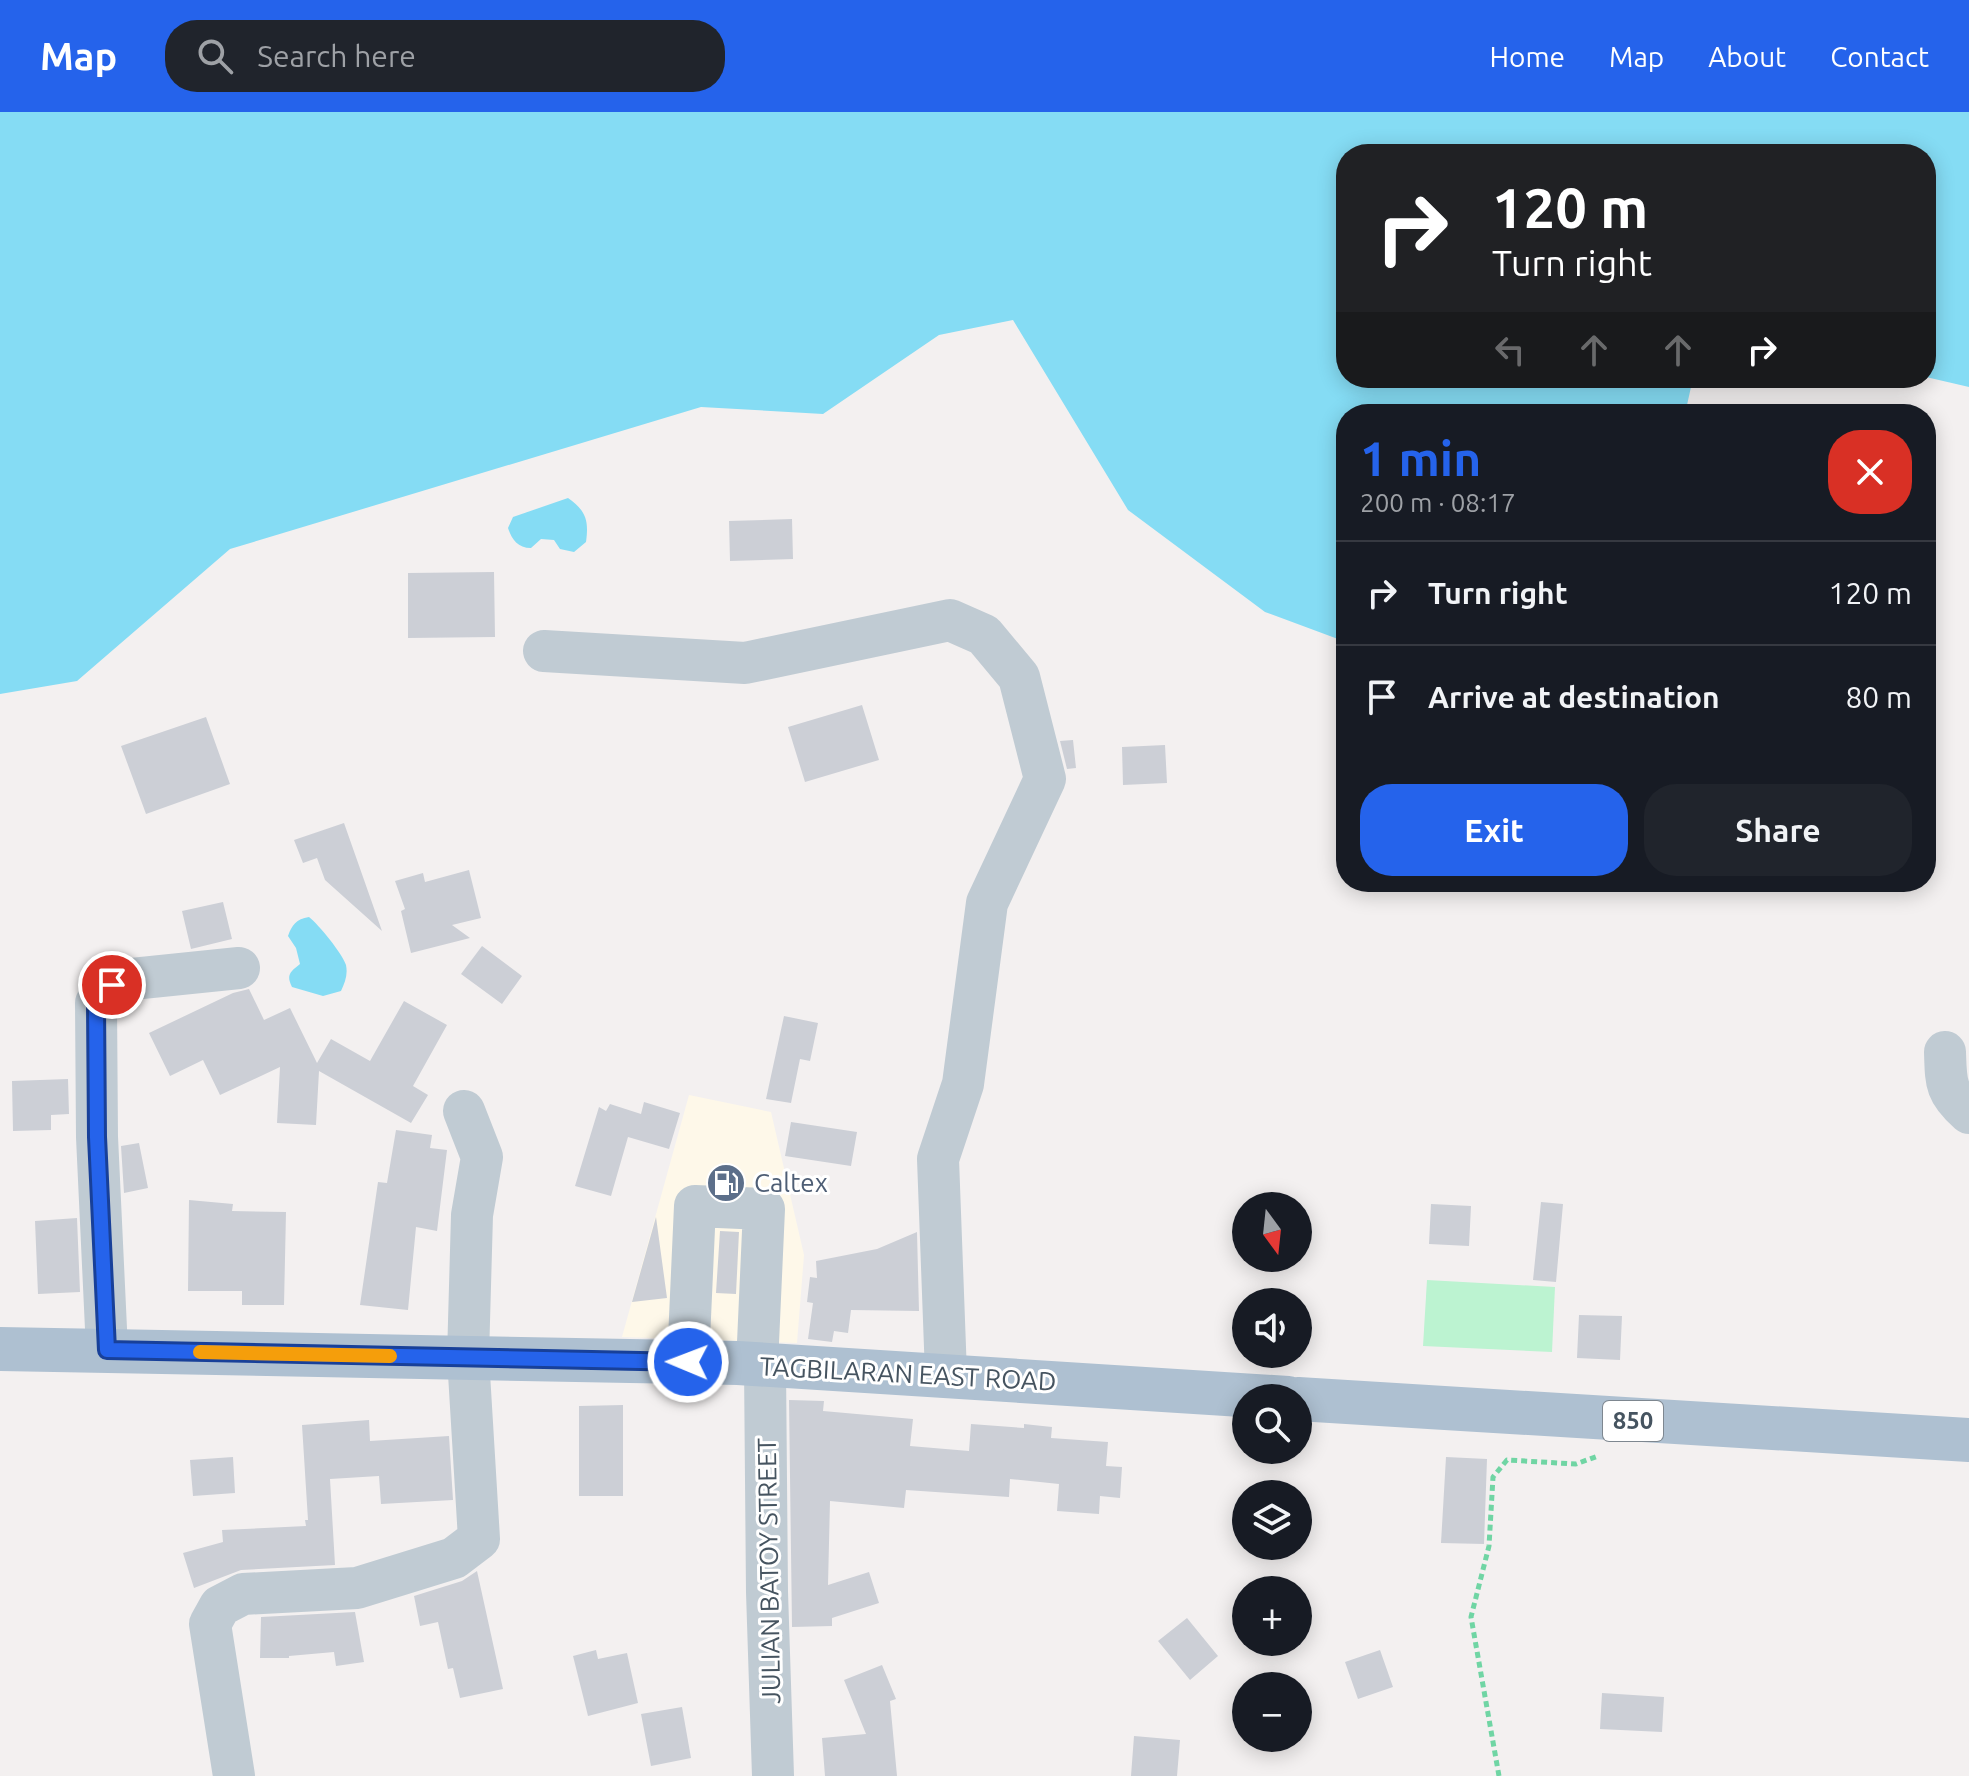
<!DOCTYPE html>
<html lang="en">
<head>
<meta charset="utf-8">
<style>
  body { margin:0; font-family:Ubuntu,sans-serif; background:#20242c; color:#f1f3f6; height:100vh; display:flex; flex-direction:column; font-size:30px; white-space:nowrap }
  * { box-sizing:border-box; margin:0 }
  p { font-size:26px; color:#9ea1a6 }
  .icon { flex:none; width:44px; height:44px; fill:none; stroke:currentColor; stroke-width:2; stroke-linecap:round; stroke-linejoin:round }
  .map { position:relative; flex:1; overflow:hidden }
  .panel { position:absolute; left:1336px; top:292px; width:600px; height:488px; display:flex; flex-direction:column; background:#171b24; border-radius:32px; box-shadow:0 4px 20px #0003 }
  .panel>* { flex:none }
  .guide { position:absolute; left:1336px; top:32px; width:600px; height:244px; border-radius:32px; box-shadow:0 4px 20px #0003; background:#202124; color:#fff; overflow:hidden }
  .needle { width:52px; rotate:165deg }
  .tools { position:absolute; left:1232px; top:1080px; display:grid; gap:16px }
  .tools a { display:grid; place-items:center; width:80px; height:80px; border-radius:50%; background:#171b24; box-shadow:0 4px 20px #0003; font-size:40px }
  .pin { position:absolute; display:grid; place-items:center; width:68px; height:68px; color:#fff; margin:-34px; border:4px solid #fff; border-radius:50%; box-shadow:0 2px 8px #0007 }
  .me { position:absolute; width:88px; margin:-44px; rotate:271deg; stroke-linejoin:round; filter:drop-shadow(0 0 6px #0008) }
  .turn { display:flex; align-items:center; gap:28px; height:168px; padding:0 24px; font-size:36px }
  .turn .icon { width:104px; height:104px; stroke-width:2.5 }
  .turn b { display:block; font-size:56px; line-height:68px }
  .lanes { display:flex; align-items:center; height:76px; padding:0 24px; background:#0003; justify-content:center; gap:40px; direction:ltr }
  .lanes .off { opacity:.35 }
  .round { display:grid; place-items:center; flex:none; width:84px; height:84px; border-radius:32px; background:#20242c }
  .overview { display:flex; align-items:center; justify-content:space-between; height:136px; padding:0 24px }
  h1 { font-size:48px; font-weight:700; line-height:60px; color:#2563eb }
  .primary-button { display:flex; gap:16px; margin-top:auto; padding:16px 24px }
  .primary-button a { flex:1; height:92px; border-radius:32px; background:#2563eb; color:#fff; font-size:32px; font-weight:700; line-height:92px; text-align:center }
  .primary-button a+a { background:#20242c; color:#f1f3f6 }
  ul { padding:0; list-style:none }
  li { display:flex; align-items:center; gap:24px; height:104px; padding:0 24px; border-top:2px solid #363941 }
  li div { flex:1 }
  li b { display:block; font-size:30px }
  li em { font-style:normal }
  header { display:flex; align-items:center; gap:48px; box-sizing:border-box; height:112px; padding:0 40px; background:#2563eb; color:#fff }
  header strong { font-size:38px }
  nav { display:flex; gap:44px; margin-inline-start:auto; font-size:28px }
  .search { width:560px; height:72px; background:#20242c; display:flex; align-items:center; gap:20px; box-sizing:border-box; padding:0 28px; border-radius:32px; color:#9ea1a6; font-size:30px }
  .map>svg:first-child { display:block }
  .commercial { fill:#fef8e9 }
  .green { fill:#bcf3d1 }
  .water { fill:#85dcf4 }
  .building { fill:#cccfd6 }
  .lines { fill:none; stroke-linecap:round; stroke-linejoin:round }
  .path { stroke:#70d5a4; stroke-width:5; stroke-dasharray:6 4; stroke-linecap:butt }
  .minor { stroke:#c0cbd3; stroke-width:42 }
  .major { stroke:#aec0d1; stroke-width:44 }
  .route-casing { stroke:#184099; stroke-width:20 }
  .route { stroke:#2563eb; stroke-width:14 }
  .slow { stroke:#f59e0b; stroke-width:14 }
  .labels { text-anchor:middle; stroke-width:6; stroke-linejoin:round; paint-order:stroke }
  .shield { fill:#fff; stroke:#7e8790; stroke-width:2 }
  .shield-label { font-size:24px; font-weight:bold; fill:#465460 }
  .service-label { font-size:26px; fill:#4e5e75; stroke:#fff; text-anchor:start }
  .street-label { font-size:26px; fill:#465460; stroke:#fff }
</style>
</head>
<body>
<header>
<strong>Map</strong>
<div class="search"><svg class="icon" aria-label="search" viewBox="0 0 24 24"><circle cx="10" cy="10" r="6"/><path d="M15 15l6 6"/></svg>Search here</div>
<nav><a>Home</a><a>Map</a><a>About</a><a>Contact</a></nav>
</header>
<div class="map">
<svg width="1969" height="1664" viewBox="0 0 1969 1664">
  <rect width="100%" height="100%" fill="#f3f0f0"/>
  <path class="commercial" d="M 689,983 L 771,1000 L 804,1143 L 797,1231 L 622,1225 Z"/>
  <path class="green" d="M 1427,1168 L 1555,1175 L 1552,1240 L 1423,1234 Z"/>
  <path class="water" d="M 0,0 L 1969,0 L 1969,275 L 1926,265 L 1926,42 L 1346,42 L 1346,266 L 1693,266 L 1685,302 L 1346,302 L 1346,530 L 1265,500 L 1128,398 L 1013,208 L 939,223 L 823,302 L 701,295 L 230,437 L 77,569 L 0,582 Z
    M 568,386 C 586,399 589,408 586,430 L 574,440 L 560,437 L 554,428 L 541,427 L 531,436 C 518,436 512,428 508,416 L 513,405 Z
    M 309,805 C 319,813 342,841 346,853 C 348,863 345,870 341,879 L 323,884 L 292,875 C 286,863 290,860 300,852 L 296,836 L 288,824 C 292,813 296,807 309,805 Z"/>
  <path class="building" d="M 792,407 L 793,447 L 730,449 L 729,409 Z
    M 494,460 L 495,525 L 408,526 L 408,461 Z
    M 862,593 L 879,648 L 805,670 L 788,615 Z
    M 206,605 L 230,672 L 146,702 L 121,634 Z
    M 1073,628 L 1076,656 L 1067,657 L 1060,629 Z
    M 1165,633 L 1167,671 L 1123,673 L 1122,635 Z
    M 344,711 L 382,819 L 325,768 L 317,746 L 303,751 L 294,728 Z
    M 469,758 L 481,806 L 452,813 L 470,826 L 411,841 L 401,799 L 405,797 L 395,769 L 423,761 L 425,770 Z
    M 223,790 L 232,827 L 191,837 L 182,799 Z
    M 482,834 L 522,864 L 502,892 L 461,862 Z
    M 249,877 L 264,908 L 290,896 L 317,951 L 331,927 L 370,949 L 404,889 L 447,913 L 413,974 L 428,983 L 411,1011 L 319,959 L 316,1013 L 277,1011 L 280,955 L 220,983 L 203,948 L 170,964 L 149,921 L 233,881 Z
    M 784,904 L 818,911 L 810,949 L 800,947 L 791,991 L 766,987 Z
    M 68,967 L 69,1002 L 51,1003 L 51,1018 L 13,1019 L 12,969 Z
    M 644,990 L 680,1001 L 669,1037 L 628,1025 L 611,1084 L 575,1074 L 599,995 L 606,999 L 610,992 L 641,1002 Z
    M 791,1010 L 857,1020 L 851,1054 L 785,1044 Z
    M 396,1018 L 432,1023 L 430,1036 L 447,1038 L 437,1119 L 416,1115 L 408,1198 L 360,1193 L 378,1070 L 387,1071 Z
    M 139,1031 L 148,1076 L 124,1081 L 121,1034 Z
    M 189,1088 L 233,1092 L 232,1099 L 286,1100 L 284,1193 L 242,1193 L 242,1179 L 188,1179 Z
    M 1541,1090 L 1563,1092 L 1556,1170 L 1533,1168 Z
    M 1431,1092 L 1471,1094 L 1469,1134 L 1429,1132 Z
    M 656,1105 L 667,1186 L 632,1190 Z
    M 77,1106 L 80,1180 L 38,1182 L 35,1109 Z
    M 720,1119 L 739,1120 L 736,1182 L 716,1181 Z
    M 917,1120 L 919,1199 L 851,1198 L 848,1221 L 834,1219 L 832,1230 L 808,1227 L 813,1191 L 807,1190 L 810,1165 L 817,1166 L 816,1149 L 877,1137 Z
    M 1579,1203 L 1622,1204 L 1620,1248 L 1577,1246 Z
    M 789,1288 L 824,1289 L 823,1299 L 913,1307 L 910,1334 L 969,1339 L 971,1312 L 1024,1316 L 1024,1312 L 1052,1315 L 1051,1326 L 1108,1330 L 1106,1354 L 1122,1355 L 1120,1386 L 1100,1384 L 1099,1402 L 1057,1399 L 1059,1372 L 1010,1367 L 1009,1385 L 906,1378 L 904,1396 L 830,1389 L 828,1473 L 869,1460 L 879,1491 L 832,1506 L 832,1514 L 792,1515 Z
    M 623,1293 L 623,1384 L 579,1384 L 579,1294 Z
    M 369,1308 L 370,1329 L 449,1324 L 453,1388 L 381,1392 L 379,1364 L 330,1367 L 335,1453 L 241,1458 L 194,1476 L 183,1441 L 223,1430 L 222,1418 L 306,1414 L 305,1408 L 308,1408 L 302,1313 Z
    M 233,1345 L 235,1381 L 193,1384 L 190,1348 Z
    M 1446,1345 L 1487,1347 L 1484,1432 L 1441,1431 Z
    M 477,1459 L 503,1577 L 460,1586 L 453,1556 L 448,1557 L 438,1510 L 420,1514 L 414,1484 L 462,1469 Z
    M 355,1500 L 364,1550 L 336,1554 L 334,1540 L 289,1544 L 289,1546 L 260,1546 L 261,1505 Z
    M 1187,1506 L 1218,1544 L 1190,1568 L 1158,1529 Z
    M 596,1538 L 598,1547 L 627,1541 L 638,1591 L 588,1604 L 573,1544 Z
    M 1380,1538 L 1393,1575 L 1358,1587 L 1345,1550 Z
    M 882,1553 L 896,1587 L 890,1589 L 897,1664 L 825,1664 L 822,1626 L 866,1622 L 844,1568 Z
    M 1602,1581 L 1664,1585 L 1662,1620 L 1600,1617 Z
    M 682,1595 L 691,1646 L 651,1654 L 641,1602 Z
    M 1134,1624 L 1180,1628 L 1177,1664 L 1131,1664 Z"/>
  <g class="lines">
    <path class="path" d="M 1499,1664 L 1471,1505 L 1489,1434 L 1493,1365 L 1507,1348 L 1576,1352 L 1598,1344"/>
    <path class="minor" d="M 544,539 L 745,551 L 950,508 L 984,523 L 1019,565 L 1045,667 L 987,791 L 963,972 L 938,1047 L 946,1262
      M 1945,940 C 1946,971 1945,980 1969,1001
      M 107,1238 L 97,1025 L 96,891 L 112,873 L 132,867 L 239,856
      M 688,1250 L 695,1094 L 764,1097 L 757,1253
      M 765,1254 L 767,1480 L 773,1664
      M 234,1664 L 210,1512 L 220,1494 L 243,1482 L 357,1476 L 454,1446 L 479,1427 L 468,1245 L 472,1103 L 482,1045 L 464,999"/>
    <path class="major" d="M 0,1237 L 738,1251 L 1288,1286
      M 1298,1287 L 1969,1328"/>
  </g>
  <g class="lines">
    <g class="route-casing">
      <path id="route" d="M 112,873 L 96,891 L 97,1025 L 107,1238 L 688,1250"/>
    </g>
    <use href="#route" class="route"/>
    <path class="slow" d="M 200,1240 L 390,1244"/>
  </g>
  <defs>
    <g id="fuel-disc" transform="scale(2)"><circle r="9.5" fill="#5c6f8a" stroke="#fff"/><path d="M-5.5-6h7V0h2V4h1.3V-2.5L3-4.5l.8-.8L6-3V5H2.5V1h-1V6h-7ZM-4.2-4.7v3.2H.2V-4.7Z" fill="#fff"/></g>
  </defs>
  <g fill-rule="evenodd">
    <use href="#fuel-disc" x="726" y="1071"/>
  </g>
  <g class="labels">
    <rect class="shield" x="1603" y="1289" width="60" height="40" rx="6"/>
    <g class="shield-label">
      <text x="1633" y="1317">850</text>
    </g>
    <g class="service-label">
      <text x="754" y="1080">Caltex</text>
    </g>
    <g class="street-label">
      <text transform="translate(908 1262) rotate(3)" y="9">TAGBILARAN EAST ROAD</text>
      <text transform="translate(769 1459) rotate(-91)" y="9">JULIAN BATOY STREET</text>
    </g>
  </g>
</svg>
<div class="tools">
<a><svg class="needle" viewBox="-14 -14 28 28"><path d="M0-13l5 13h-10z" fill="#e53935"/><path d="M0 13l5-13h-10z" fill="#9ea1a6"/></svg></a>
<a><svg class="icon" aria-label="sound" viewBox="0 0 24 24"><path d="M4 9h4l5-4v14l-5-4H4zM17 9q2 3 0 6"/></svg></a>
<a><svg class="icon" aria-label="search" viewBox="0 0 24 24"><circle cx="10" cy="10" r="6"/><path d="M15 15l6 6"/></svg></a>
<a><svg class="icon" aria-label="layers" viewBox="0 0 24 24"><path d="M12 4l9 5-9 5-9-5zM3 14l9 5 9-5"/></svg></a>
<a>+</a>
<a>−</a>
</div>
<div class="pin" style="left:112px;top:873px;background:#d93025"><svg class="icon" aria-label="arrive" viewBox="0 0 24 24"><path d="M6 21V4h12l-3 4 3 4H6"/></svg></div>
<svg class="me" style="left:688px;top:1250px" viewBox="-20 -20 40 40"><circle r="17" fill="#2563eb" stroke="#fff" stroke-width="3"/><path d="M0-11L8 9 0 5-8 9z" fill="#fff"/></svg>
<div class="guide">
<div class="turn"><svg class="icon" aria-label="right" viewBox="0 0 24 24"><path d="M7 20v-9h11M14 6l5 5-5 5"/></svg><div><b>120 m</b>Turn right</div></div>
<div class="lanes"><svg class="icon off" aria-label="left" viewBox="0 0 24 24"><path d="M17 20v-9H6M10 6l-5 5 5 5"/></svg><svg class="icon off" aria-label="ahead" viewBox="0 0 24 24"><path d="M12 20V5M6 11l6-6 6 6"/></svg><svg class="icon off" aria-label="ahead" viewBox="0 0 24 24"><path d="M12 20V5M6 11l6-6 6 6"/></svg><svg class="icon" aria-label="right" viewBox="0 0 24 24"><path d="M7 20v-9h11M14 6l5 5-5 5"/></svg></div>
</div>
<section class="panel">
<div class="overview"><div><h1>1 min</h1><p>200 m · 08:17</p></div><a class="round" style="background:#d93025;color:#fff"><svg class="icon" aria-label="close" viewBox="0 0 24 24"><path d="M6 6l12 12M18 6L6 18"/></svg></a></div>
<ul>
<li><svg class="icon" aria-label="right" viewBox="0 0 24 24"><path d="M7 20v-9h11M14 6l5 5-5 5"/></svg><div><b>Turn right</b></div><em>120 m</em></li>
<li><svg class="icon" aria-label="arrive" viewBox="0 0 24 24"><path d="M6 21V4h12l-3 4 3 4H6"/></svg><div><b>Arrive at destination</b></div><em>80 m</em></li>
</ul>
<div class="primary-button"><a>Exit</a><a>Share</a></div>
</section>
</div>
</body>
</html>
